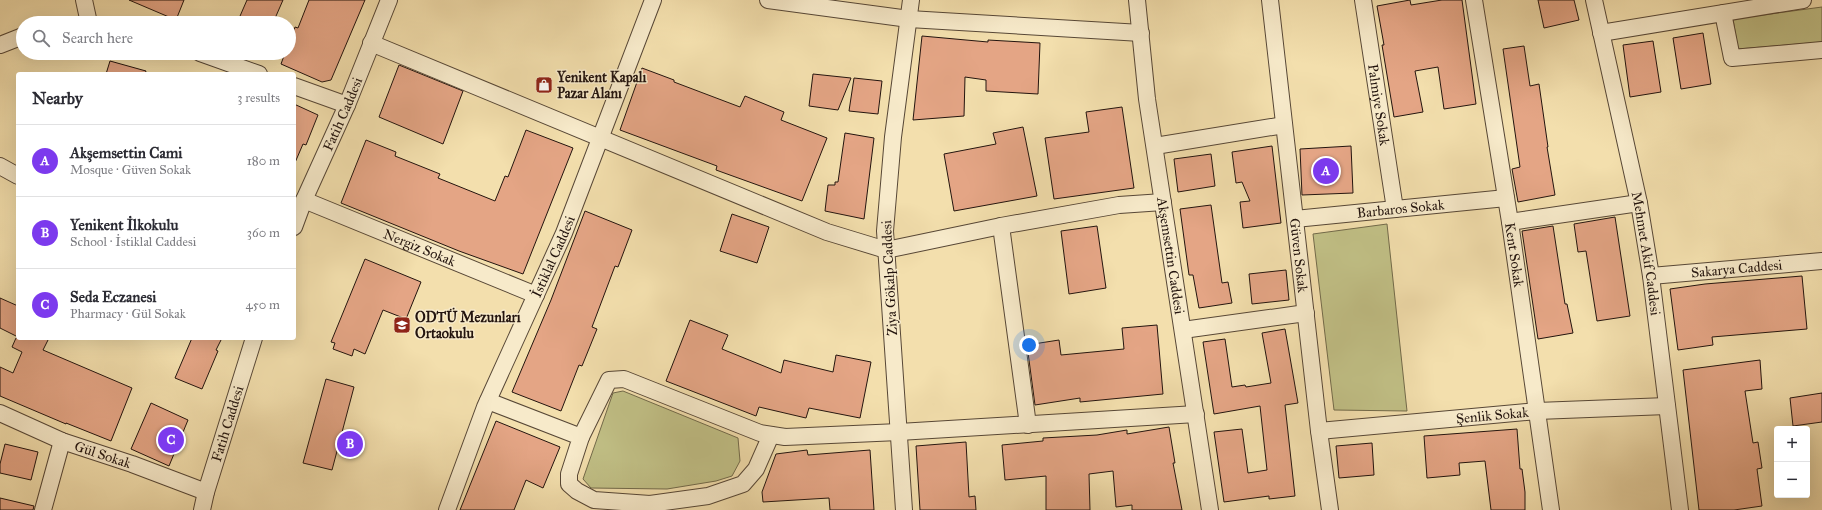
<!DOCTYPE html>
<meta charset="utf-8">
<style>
body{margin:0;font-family:"IM FELL Great Primer",serif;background:#f7f7f7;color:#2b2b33}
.controls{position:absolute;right:12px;bottom:12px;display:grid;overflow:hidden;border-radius:4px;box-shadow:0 4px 16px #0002}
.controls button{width:36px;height:36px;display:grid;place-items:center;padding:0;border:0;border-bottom:1px solid #e1e1e2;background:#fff;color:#2b2b33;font:20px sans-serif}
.you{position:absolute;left:1029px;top:345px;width:14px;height:14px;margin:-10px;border:3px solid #fff;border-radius:50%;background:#1a73e8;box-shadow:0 0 0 6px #1a73e833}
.badge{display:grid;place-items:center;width:26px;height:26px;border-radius:50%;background:#7c3aed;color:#fff;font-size:13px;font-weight:700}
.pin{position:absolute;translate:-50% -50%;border:2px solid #fff;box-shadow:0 1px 4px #0006}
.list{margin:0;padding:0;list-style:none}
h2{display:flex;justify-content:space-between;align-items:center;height:52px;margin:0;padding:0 16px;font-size:17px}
h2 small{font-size:13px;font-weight:400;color:#7c7c81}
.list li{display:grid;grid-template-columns:26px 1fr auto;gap:12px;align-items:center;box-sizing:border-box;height:72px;padding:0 16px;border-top:1px solid #e1e1e2}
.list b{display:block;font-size:15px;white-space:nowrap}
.list p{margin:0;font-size:13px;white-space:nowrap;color:#7c7c81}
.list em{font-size:13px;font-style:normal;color:#7c7c81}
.icon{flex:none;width:22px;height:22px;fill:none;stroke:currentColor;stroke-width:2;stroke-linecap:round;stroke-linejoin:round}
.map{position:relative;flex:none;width:1822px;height:510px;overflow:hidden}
.search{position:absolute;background:#fff;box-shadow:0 4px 16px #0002;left:16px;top:16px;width:280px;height:44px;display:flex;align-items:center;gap:10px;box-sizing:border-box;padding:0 14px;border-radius:22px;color:#7c7c81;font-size:15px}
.panel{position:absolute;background:#fff;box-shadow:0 4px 16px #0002;left:16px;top:72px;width:280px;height:268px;border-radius:4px}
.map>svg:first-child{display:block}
</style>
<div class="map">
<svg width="1822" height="510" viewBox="0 0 1822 510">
<rect width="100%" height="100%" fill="#f3dfad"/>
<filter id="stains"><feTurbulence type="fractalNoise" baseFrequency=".005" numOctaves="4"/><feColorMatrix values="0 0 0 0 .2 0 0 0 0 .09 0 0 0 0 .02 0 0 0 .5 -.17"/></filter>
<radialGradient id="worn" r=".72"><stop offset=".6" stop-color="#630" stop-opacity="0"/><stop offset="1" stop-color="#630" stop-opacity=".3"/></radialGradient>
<g fill="#c1c086" stroke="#726a4a">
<polygon points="1822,7 1822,42 1738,49 1733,19"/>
<polygon points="1387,224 1407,411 1334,410 1313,234"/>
<polygon points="623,391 738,438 740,461 732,476 716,481 667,489 591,488 583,479 613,393"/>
</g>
<g fill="#e4a585" stroke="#23140e">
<polygon points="129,0 184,0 176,20"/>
<polygon points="247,0 283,0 273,23 237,23"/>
<polygon points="309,0 365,0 331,80 322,82 281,64 285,53 289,53 289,43 295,27 298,28"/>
<polygon points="1410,0 1411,5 1442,0 1462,0 1476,104 1444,109 1438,67 1415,71 1423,112 1394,117 1382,45 1384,45 1377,6"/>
<polygon points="1538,0 1574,0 1579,20 1544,28"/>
<polygon points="1703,33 1711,84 1681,89 1673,38"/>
<polygon points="922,36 988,42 988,40 1040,43 1038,94 986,91 986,80 965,77 964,116 913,120"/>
<polygon points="1653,41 1661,92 1630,97 1623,45"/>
<polygon points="1524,46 1530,86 1539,84 1548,147 1547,147 1555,195 1518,202 1512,169 1520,167 1503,49"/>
<polygon points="110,61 146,71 145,74 106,74"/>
<polygon points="399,65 463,91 443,144 379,117"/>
<polygon points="642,68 674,80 674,82 740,107 745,96 784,112 781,120 827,138 802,201 716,170 717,166 620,130"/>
<polygon points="813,74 851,78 838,110 809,106"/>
<polygon points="854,78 882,81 878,114 849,111"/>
<polygon points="294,104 318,115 306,145 303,144 294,165"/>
<polygon points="1122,107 1134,188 1054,199 1045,138 1089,132 1086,112"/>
<polygon points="1023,127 1037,196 954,211 944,154 996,144 993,133"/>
<polygon points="526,130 573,148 523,274 459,251 341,203 366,140 396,152 395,156 440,174 438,178 495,201 505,176 508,177"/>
<polygon points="845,133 874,138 864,219 825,211 828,185 835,185 835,182 838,182"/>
<polygon points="1272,146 1281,223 1243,228 1240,202 1250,201 1242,182 1236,183 1232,152"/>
<polygon points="1351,146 1353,193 1302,195 1300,149"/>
<polygon points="1211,154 1215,186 1178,192 1174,159"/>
<polygon points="1211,205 1222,283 1228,282 1232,303 1199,308 1193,275 1189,275 1180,209"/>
<polygon points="585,211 632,230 618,267 615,266 592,327 597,329 582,366 579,365 561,411 512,392 551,300"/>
<polygon points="732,214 769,227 757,263 720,251"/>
<polygon points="1615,217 1630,316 1597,321 1586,251 1578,252 1574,224"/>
<polygon points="1097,226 1106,288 1069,294 1061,231"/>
<polygon points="1553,226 1565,304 1567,304 1573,333 1538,339 1522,231"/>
<polygon points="365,259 421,282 406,319 383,310 365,354 354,349 352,356 333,349 335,343 331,342"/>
<polygon points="1286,270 1289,300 1252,304 1249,274"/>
<polygon points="1802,276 1807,329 1712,337 1713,345 1678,350 1670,289 1705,284"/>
<polygon points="0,298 18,306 18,337 0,328"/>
<polygon points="690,320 728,335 722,349 781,373 784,360 833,372 836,355 871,362 860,418 809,408 806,418 759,407 756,416 666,381"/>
<polygon points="1157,325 1163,394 1080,402 1080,398 1035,405 1027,345 1059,340 1061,355 1124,349 1122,328"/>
<polygon points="1285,329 1298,403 1285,405 1295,496 1269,499 1269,496 1224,502 1214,432 1242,429 1248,473 1267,470 1260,406 1214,414 1203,342 1225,339 1232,387 1245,385 1246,387 1271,383 1262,333"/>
<polygon points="16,338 49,338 43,350 132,388 111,441 66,423 66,424 0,396 0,367 13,373 22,352 12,347"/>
<polygon points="192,338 222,338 216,350 218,351 202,389 175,378"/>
<polygon points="1760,360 1762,389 1745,391 1753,443 1758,442 1762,468 1757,469 1762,506 1734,510 1699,510 1683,370"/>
<polygon points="326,379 354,387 332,470 303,463"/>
<polygon points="1822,393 1822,422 1793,426 1790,398"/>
<polygon points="151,403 188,420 169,466 131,449"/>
<polygon points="496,421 560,447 543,488 526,480 514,510 460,510"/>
<polygon points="1169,427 1175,463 1173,463 1182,510 1132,510 1132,505 1116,507 1113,471 1089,474 1090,510 1046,510 1046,476 1005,480 1002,445 1043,441 1043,438 1097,435 1127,430 1127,434"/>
<polygon points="1517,429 1520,469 1522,469 1525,492 1525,510 1491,510 1485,461 1459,463 1460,475 1427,478 1424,436"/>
<polygon points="966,442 969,497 975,496 976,510 920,510 916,446"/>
<polygon points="1372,443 1374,475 1339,478 1336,446"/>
<polygon points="5,444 38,452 31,480 0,473 0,464"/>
<polygon points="807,450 808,455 870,450 874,510 830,510 829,498 763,502 762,492 776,454"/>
<polygon points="0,498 34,506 33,510 0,510"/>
</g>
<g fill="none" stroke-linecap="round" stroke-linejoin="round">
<g stroke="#574736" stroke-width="18">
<g id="minor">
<polyline points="84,0 89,23"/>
<polyline points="768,0 909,19 1141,33"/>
<path id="s1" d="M 1137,0 L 1147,99 L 1210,510"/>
<path id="s2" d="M 1270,0 L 1319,431 L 1330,510"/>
<path id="s3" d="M 1363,0 L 1395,209"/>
<path id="s4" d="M 1474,0 L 1510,222 L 1551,510"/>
<path id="s5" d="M 1594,0 L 1639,203 L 1651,276 L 1680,510"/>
<polyline points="1723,13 1732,58 1822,50"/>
<polyline points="1601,33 1803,0"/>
<polyline points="371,43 827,232 886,250 1001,226 1119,205 1163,202"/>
<polyline points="0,45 23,36"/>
<polyline points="200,53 259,74"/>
<polyline points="294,86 347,105"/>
<polyline points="1155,146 1284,125"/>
<polyline points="0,166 18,176"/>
<path id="s6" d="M 304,200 L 536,295"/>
<path id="s7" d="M 1295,219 L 1506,198"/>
<polyline points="1510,222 1639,203"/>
<polyline points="1001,226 1028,425"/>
<path id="s8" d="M 294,227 L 304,200 L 347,105 L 389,0"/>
<path id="s9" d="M 1651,276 L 1822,261"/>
<polyline points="1183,330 1306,313"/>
<polyline points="488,401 581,437 569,474 569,484 577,491 594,500 650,504 708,496 743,484 756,469 771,435"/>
<path id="s10" d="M 0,413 L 62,441 L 132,464 L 206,492"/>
<path id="s11" d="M 1319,431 L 1537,411 L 1667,406"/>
<polyline points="581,437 609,380 624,379 760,433 785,437 899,432 1196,414"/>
<polyline points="43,510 62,441"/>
<path id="s12" d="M 202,510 L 206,492 L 254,338"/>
<path id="s13" d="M 447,510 L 485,407 L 564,233 L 653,0"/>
<polyline points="904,510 885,231 893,137 911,0"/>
</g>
</g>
<use href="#minor" stroke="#f7eaca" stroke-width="16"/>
</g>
<defs>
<g id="shop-square" transform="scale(0.9)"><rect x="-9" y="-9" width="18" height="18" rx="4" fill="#8f2418" stroke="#f7eaca"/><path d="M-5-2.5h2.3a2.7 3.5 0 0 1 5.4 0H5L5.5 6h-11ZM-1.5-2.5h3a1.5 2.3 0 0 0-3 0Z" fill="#fff"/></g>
<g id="school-square" transform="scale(0.9)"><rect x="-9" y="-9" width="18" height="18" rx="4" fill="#8f2418" stroke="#f7eaca"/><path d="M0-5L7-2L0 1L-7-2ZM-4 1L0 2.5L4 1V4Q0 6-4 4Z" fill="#fff"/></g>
</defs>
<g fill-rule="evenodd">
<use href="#shop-square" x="544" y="85"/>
<use href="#school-square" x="402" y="325"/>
</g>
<g text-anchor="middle" stroke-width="3" stroke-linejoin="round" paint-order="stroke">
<g font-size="14" font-weight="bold" fill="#23140e" stroke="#f7eaca" text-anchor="start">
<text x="557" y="82">Yenikent Kapalı<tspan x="557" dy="16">Pazar Alanı</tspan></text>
<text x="415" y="322">ODTÜ Mezunları<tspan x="415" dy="16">Ortaokulu</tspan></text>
</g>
<g font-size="14" fill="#23140e" stroke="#f7eaca">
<text dy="5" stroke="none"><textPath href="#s3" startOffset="106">Palmiye Sokak</textPath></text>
<text dy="5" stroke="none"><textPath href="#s8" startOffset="123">Fatih Caddesi</textPath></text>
<text dy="5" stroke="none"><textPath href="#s7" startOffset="106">Barbaros Sokak</textPath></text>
<text dy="5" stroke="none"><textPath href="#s6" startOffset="125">Nergiz Sokak</textPath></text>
<text dy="5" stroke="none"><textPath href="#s5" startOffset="259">Mehmet Akif Caddesi</textPath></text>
<text dy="5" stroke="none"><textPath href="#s1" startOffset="258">Akşemsettin Caddesi</textPath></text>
<text dy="5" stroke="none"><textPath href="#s2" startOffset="257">Güven Sokak</textPath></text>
<text dy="5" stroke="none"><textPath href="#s4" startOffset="258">Kent Sokak</textPath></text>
<text dy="5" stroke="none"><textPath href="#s13" startOffset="275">İstiklal Caddesi</textPath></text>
<text dy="5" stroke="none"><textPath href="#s9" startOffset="86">Sakarya Caddesi</textPath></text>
<text transform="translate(889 278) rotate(-93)" y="5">Ziya Gökalp Caddesi</text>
<text dy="5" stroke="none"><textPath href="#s11" startOffset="174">Şenlik Sokak</textPath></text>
<text dy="5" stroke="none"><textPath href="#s12" startOffset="90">Fatih Caddesi</textPath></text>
<text dy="5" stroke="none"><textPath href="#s10" startOffset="111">Gül Sokak</textPath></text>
</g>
</g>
<rect width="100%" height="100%" filter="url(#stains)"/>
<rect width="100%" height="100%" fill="url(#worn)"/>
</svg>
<div class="controls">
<button>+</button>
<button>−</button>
</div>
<div class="you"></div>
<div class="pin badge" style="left:1326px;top:171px">A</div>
<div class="pin badge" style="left:350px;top:444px">B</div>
<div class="pin badge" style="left:171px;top:440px">C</div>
<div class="search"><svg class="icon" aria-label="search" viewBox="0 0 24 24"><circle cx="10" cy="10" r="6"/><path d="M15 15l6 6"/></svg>Search here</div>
<section class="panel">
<h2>Nearby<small>3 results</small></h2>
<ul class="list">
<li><span class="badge">A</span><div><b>Akşemsettin Cami</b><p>Mosque · Güven Sokak</p></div><em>180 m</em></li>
<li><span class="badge">B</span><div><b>Yenikent İlkokulu</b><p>School · İstiklal Caddesi</p></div><em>360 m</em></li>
<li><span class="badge">C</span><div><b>Seda Eczanesi</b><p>Pharmacy · Gül Sokak</p></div><em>450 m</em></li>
</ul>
</section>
</div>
